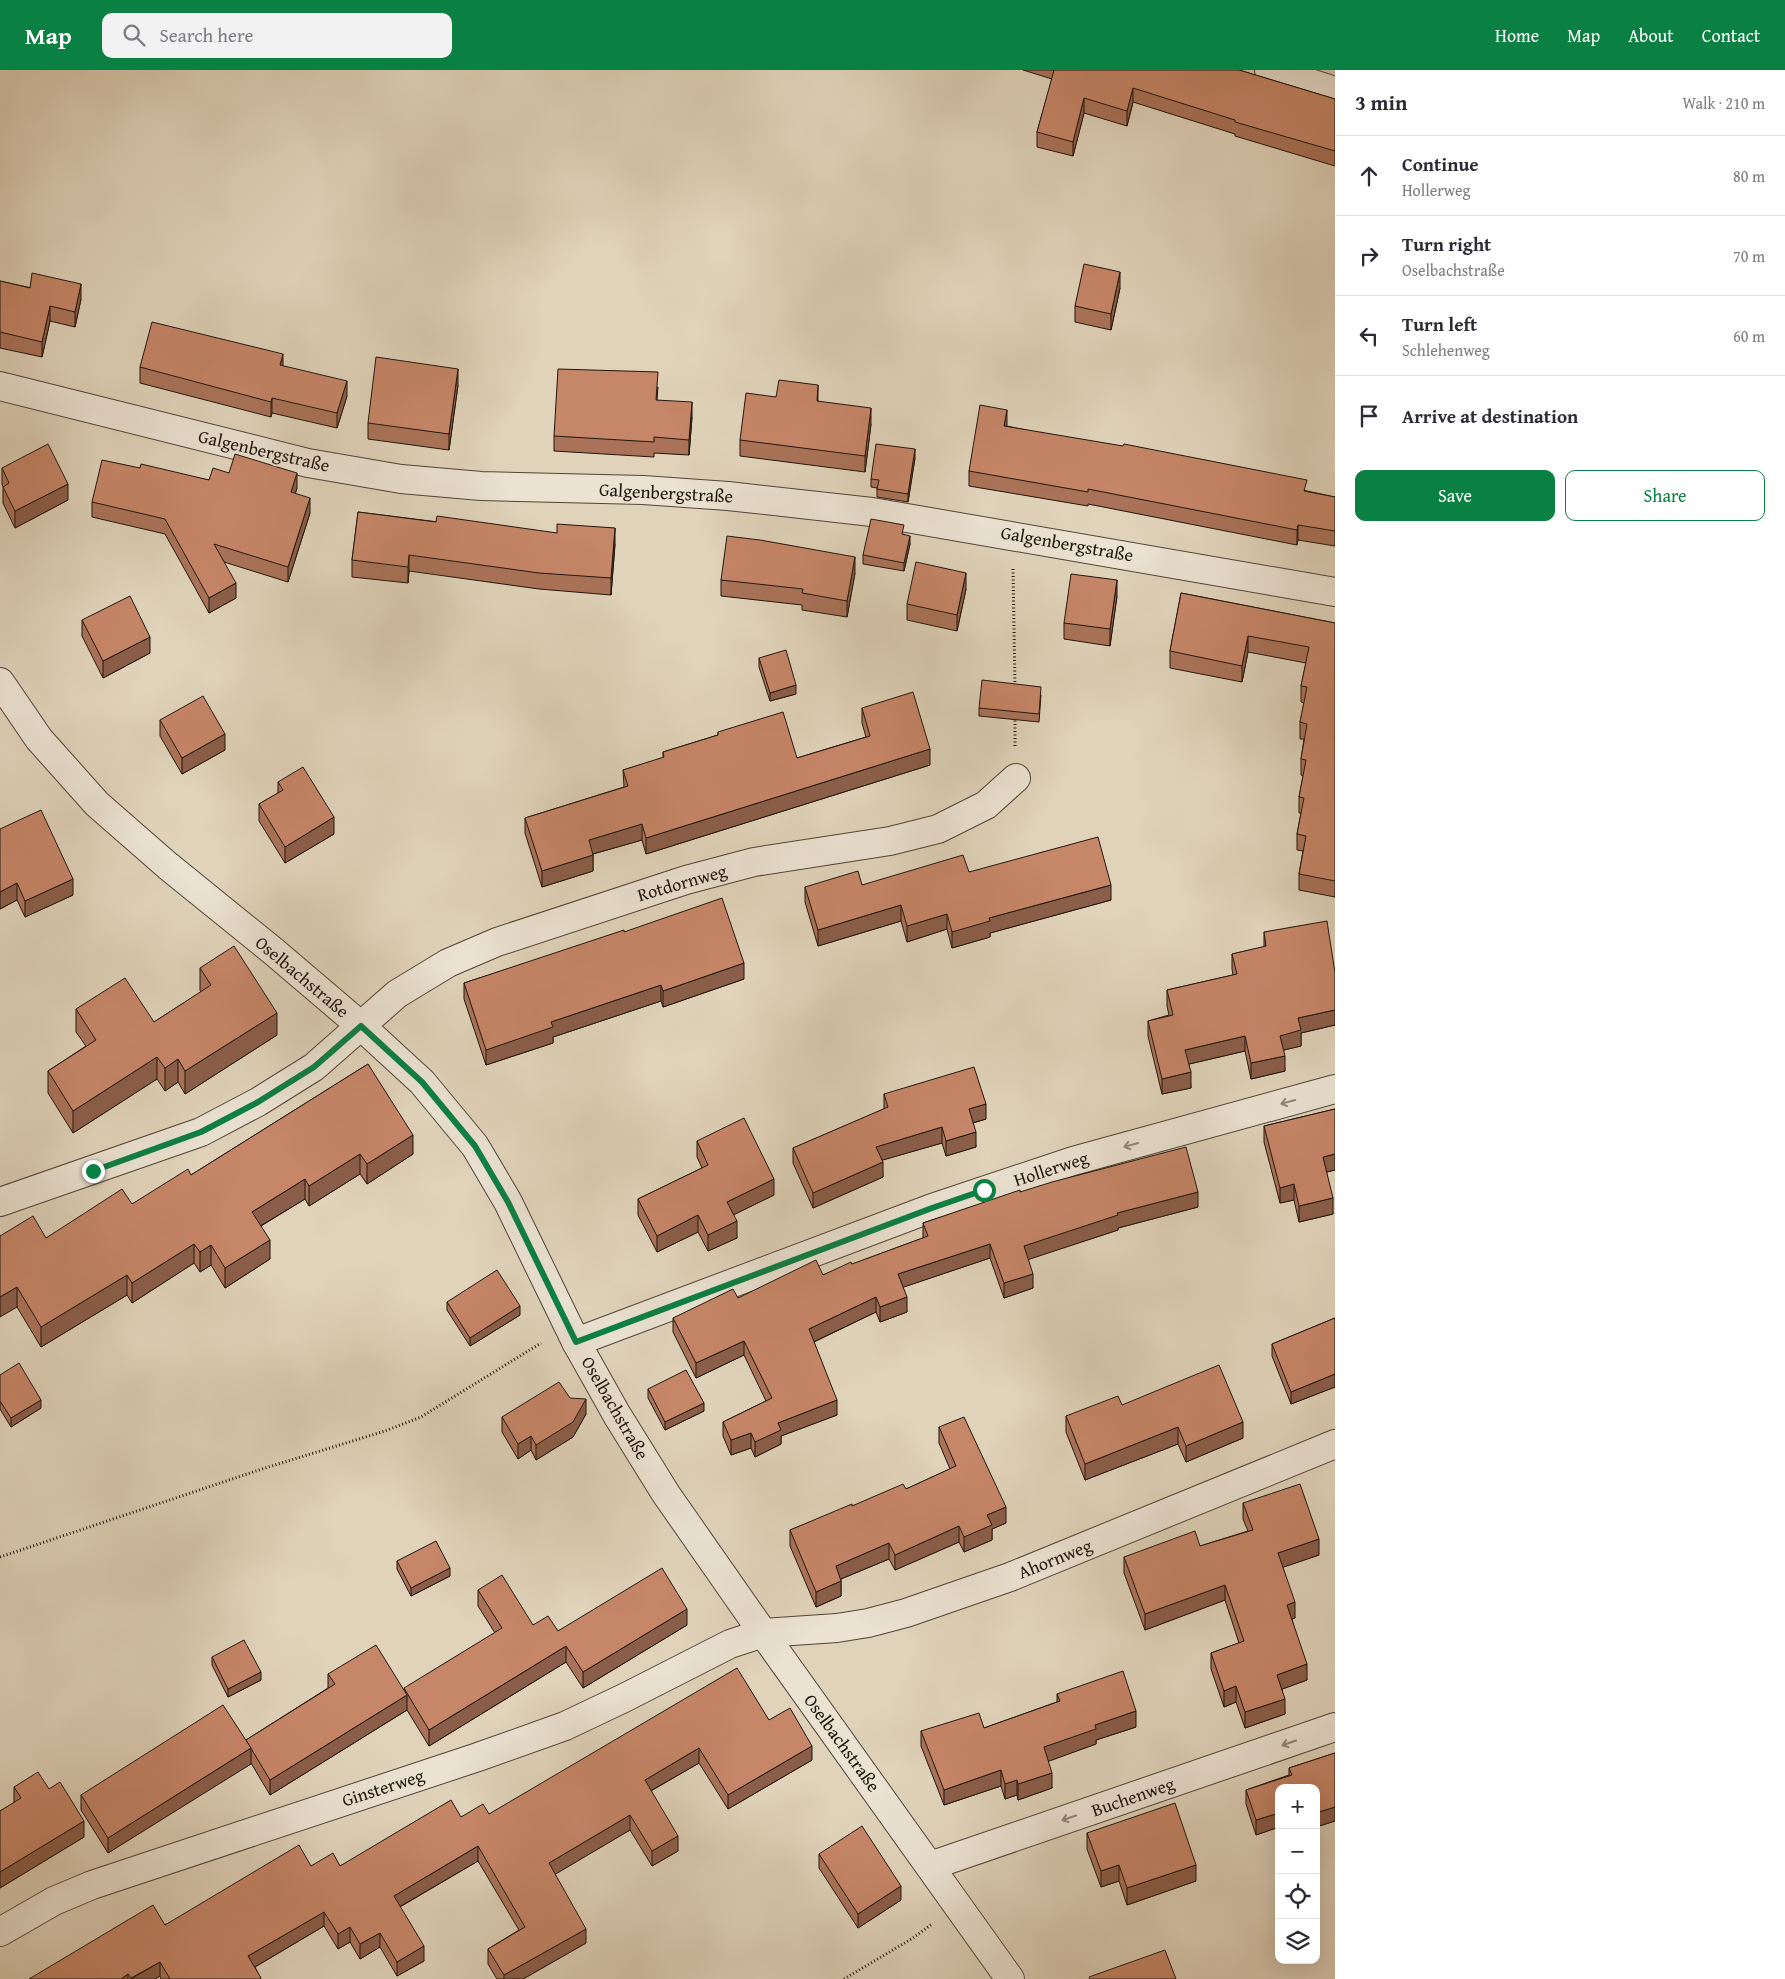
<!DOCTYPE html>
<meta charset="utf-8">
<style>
body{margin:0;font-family:"Gentium Book Plus",serif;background:#f2f2f3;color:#2b2b33}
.controls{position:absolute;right:15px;bottom:15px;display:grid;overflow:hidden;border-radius:10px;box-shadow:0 5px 20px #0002}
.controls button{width:45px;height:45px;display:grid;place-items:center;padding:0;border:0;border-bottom:1px solid #e1e1e2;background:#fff;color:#2b2b33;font:25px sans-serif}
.stop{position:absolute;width:15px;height:15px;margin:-11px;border:4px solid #0b8043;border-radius:50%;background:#fff}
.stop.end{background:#0b8043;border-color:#fff;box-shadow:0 1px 5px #0008}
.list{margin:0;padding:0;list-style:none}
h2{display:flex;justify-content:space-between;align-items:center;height:65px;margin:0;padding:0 20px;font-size:21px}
h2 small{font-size:16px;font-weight:400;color:#7c7c81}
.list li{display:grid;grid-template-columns:32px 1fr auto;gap:15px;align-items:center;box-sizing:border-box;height:80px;padding:0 20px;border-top:1px solid #e1e1e2}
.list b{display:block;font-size:19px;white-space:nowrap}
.list p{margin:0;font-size:16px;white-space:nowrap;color:#7c7c81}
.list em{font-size:16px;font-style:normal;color:#7c7c81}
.actions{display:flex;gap:10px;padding:15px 20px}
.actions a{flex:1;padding:11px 0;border:1px solid #0b8043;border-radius:10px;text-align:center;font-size:18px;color:#0b8043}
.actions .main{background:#0b8043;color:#fff}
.icon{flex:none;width:28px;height:28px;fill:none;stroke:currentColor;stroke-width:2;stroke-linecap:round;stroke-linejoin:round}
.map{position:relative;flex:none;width:1335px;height:1909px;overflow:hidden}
header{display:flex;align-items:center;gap:30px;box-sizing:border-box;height:70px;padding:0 25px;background:#0b8043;color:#fff}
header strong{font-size:24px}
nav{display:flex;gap:28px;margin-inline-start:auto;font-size:18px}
.search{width:350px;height:45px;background:#f2f2f3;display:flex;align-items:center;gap:12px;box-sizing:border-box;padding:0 18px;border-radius:10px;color:#7c7c81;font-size:19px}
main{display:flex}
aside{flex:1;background:#fff}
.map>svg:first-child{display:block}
</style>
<header>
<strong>Map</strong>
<div class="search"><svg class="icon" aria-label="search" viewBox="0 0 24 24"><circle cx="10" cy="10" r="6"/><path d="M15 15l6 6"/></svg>Search here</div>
<nav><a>Home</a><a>Map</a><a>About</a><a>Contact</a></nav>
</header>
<main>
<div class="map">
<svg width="1335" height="1909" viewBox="0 0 1335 1909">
<rect width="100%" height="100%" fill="#e0d3ba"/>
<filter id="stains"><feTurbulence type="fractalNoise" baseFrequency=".004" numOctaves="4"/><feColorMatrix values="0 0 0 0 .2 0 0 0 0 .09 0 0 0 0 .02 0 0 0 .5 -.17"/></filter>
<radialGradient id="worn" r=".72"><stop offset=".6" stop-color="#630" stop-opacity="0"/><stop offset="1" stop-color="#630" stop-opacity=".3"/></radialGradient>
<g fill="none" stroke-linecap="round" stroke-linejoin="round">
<g stroke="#504438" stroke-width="30">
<g id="minor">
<polyline points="1269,0 1335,21"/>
<polyline points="0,316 308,393 401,409 481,416 643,420 728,426 872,442 1335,522"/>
<polyline points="0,612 39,669 97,734 168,796 273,881 361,956 422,1012 475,1076 508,1132 576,1272 617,1345 666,1424 763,1563 1010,1909"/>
<polyline points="0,1132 201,1062 258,1032 314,997 397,924 448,893 497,872 686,810 754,792 890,771 938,759 986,735 1016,708"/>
<polyline points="576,1272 932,1138 1073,1091 1335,1019"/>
<polyline points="930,1796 1335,1657"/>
<polyline points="0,1862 54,1831 92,1815 478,1687 565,1656 624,1628 730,1574 763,1563 837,1558 868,1553 906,1543 1010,1507 1335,1374"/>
</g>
</g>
<g stroke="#20150d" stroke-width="3" stroke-dasharray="1 2.5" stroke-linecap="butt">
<polyline points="1013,499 1015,618"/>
<polyline points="1015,647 1015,678"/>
<polyline points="0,1487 262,1399 385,1361 421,1347 541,1273"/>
<polyline points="844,1909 913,1868 932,1854"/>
</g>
<use href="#minor" stroke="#ebe2d2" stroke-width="28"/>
</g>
<g fill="#aa7359" stroke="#20150d">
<polygon points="1023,0 1239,0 1335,29 1335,96 1235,66 1235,64 1133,32 1127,56 1084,43 1073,86 1037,77 1037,62 1052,9"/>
<polygon points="0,211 81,229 75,257 50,251 42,287 0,278"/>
<polygon points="1120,218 1111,260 1075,252 1075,236"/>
<polygon points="283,296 347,326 337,358 272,343 271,347 140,313 140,297"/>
<polygon points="458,315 449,380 368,369 368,353"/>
<polygon points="658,317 657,330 692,347 689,385 654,383 654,387 554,381 554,366"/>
<polygon points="818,331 871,354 865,402 740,386 740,370"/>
<polygon points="1007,356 1335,427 1335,476 1298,470 1297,475 1088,434 1088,436 969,416 969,401"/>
<polygon points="915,388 908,432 877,427 877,418 871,417 871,409"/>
<polygon points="2,398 68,430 15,458 3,433 3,417 2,414"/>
<polygon points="140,398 209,410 229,403 297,418 295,424 310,443 288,512 224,492 236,528 209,543 165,464 92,447 92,432"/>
<polygon points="358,442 615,474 611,525 539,519 409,501 408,513 352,507 352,490"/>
<polygon points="904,464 910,474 904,501 863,494 863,485"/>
<polygon points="855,503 847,547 802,540 802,535 721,526 721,510"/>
<polygon points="966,519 957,561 907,550 907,534"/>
<polygon points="1181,523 1335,553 1335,827 1299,820 1299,804 1303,781 1297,780 1297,764 1301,743 1299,743 1299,727 1303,706 1301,705 1301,689 1304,669 1300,669 1300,652 1304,633 1301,632 1301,616 1306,593 1248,582 1242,612 1170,598 1170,581"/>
<polygon points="1117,526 1110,576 1064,569 1064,553"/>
<polygon points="82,550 150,583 103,608 82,566"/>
<polygon points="759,588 796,624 770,631 759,597"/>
<polygon points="1041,625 1039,652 979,646 979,638"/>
<polygon points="862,638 930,695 646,784 642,770 593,784 593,801 542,817 525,763 525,748 624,717 623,700 663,688 663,682 718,665 718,662 797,688 866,667 862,653"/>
<polygon points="160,650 225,680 182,704 160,666"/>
<polygon points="278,712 334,764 285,793 259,751 259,734 278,723"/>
<polygon points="0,759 73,825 25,847 17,830 0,839"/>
<polygon points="969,802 1111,830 990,863 990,867 952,878 947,859 907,872 901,851 818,876 805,832 805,817 862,815"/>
<polygon points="624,862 744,909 663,937 661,931 553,967 553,973 486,995 464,929 464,913"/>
<polygon points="1264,862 1335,903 1335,955 1301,963 1301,976 1283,980 1285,1001 1251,1009 1245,981 1189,994 1191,1018 1162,1024 1148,966 1148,951 1169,945 1167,936 1167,920 1233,905 1232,899 1232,884 1264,877"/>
<polygon points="200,898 277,965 185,1024 178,1012 165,1021 157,1009 73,1063 48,1023 48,1001 86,976 76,962 76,939 154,952 201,922 200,920"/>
<polygon points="368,994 413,1084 367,1114 360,1104 309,1136 305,1129 261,1156 270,1189 225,1218 211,1195 200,1202 194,1193 132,1233 127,1225 41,1277 17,1237 0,1166 46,1168 132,1134 191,1105"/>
<polygon points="884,1024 986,1049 973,1053 976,1077 946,1086 942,1073 882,1090 883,1107 813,1138 793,1093 793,1078 884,1039"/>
<polygon points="1335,1039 1335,1100 1326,1102 1333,1144 1299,1152 1294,1130 1280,1133 1264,1072 1264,1056"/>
<polygon points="697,1071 774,1125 733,1145 737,1168 708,1181 698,1162 657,1182 638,1145 638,1129 702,1098 697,1087"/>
<polygon points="1020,1122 1198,1137 1118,1158 1118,1160 1028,1189 1033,1218 1004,1228 990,1188 903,1217 907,1242 880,1252 876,1242 814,1272 837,1345 781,1366 781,1374 755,1387 751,1378 731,1385 723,1366 723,1352 766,1331 744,1285 696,1308 673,1262 673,1248 738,1228 823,1205 923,1168 923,1153"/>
<polygon points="447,1232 520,1245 470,1276 447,1240"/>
<polygon points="1335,1248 1335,1317 1291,1334 1272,1286 1272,1274"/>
<polygon points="0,1305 41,1338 11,1357 0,1339"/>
<polygon points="648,1319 704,1341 665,1360 648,1328"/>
<polygon points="1122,1335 1243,1368 1186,1392 1178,1374 1085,1410 1066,1362 1066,1346"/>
<polygon points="586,1344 573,1367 536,1390 531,1380 518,1389 502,1362 502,1347"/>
<polygon points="939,1357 1006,1453 992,1459 992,1470 964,1482 959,1472 895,1500 889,1489 841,1509 841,1526 816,1537 790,1476 790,1460 852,1436 906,1419 950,1399 939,1373"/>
<polygon points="1243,1433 1319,1485 1283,1497 1295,1548 1292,1549 1307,1610 1282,1619 1285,1644 1245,1658 1236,1632 1224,1637 1211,1599 1211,1583 1239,1573 1225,1530 1145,1560 1124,1503 1124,1487 1200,1476 1248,1461 1243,1449"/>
<polygon points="397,1491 450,1506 411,1526 397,1499"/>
<polygon points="478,1520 533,1555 558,1561 687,1555 583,1618 566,1592 429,1676 407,1640 270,1725 251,1693 108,1783 81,1740 81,1725 246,1670 328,1618 328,1604 404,1620 495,1563 478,1536"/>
<polygon points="212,1587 261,1610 228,1627 212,1595"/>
<polygon points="1057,1624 1136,1657 1096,1670 1096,1674 1048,1691 1052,1718 1018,1730 1017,1725 1005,1729 1001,1716 944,1735 921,1676 921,1661 984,1658 1057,1632"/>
<polygon points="769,1650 812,1690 728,1739 699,1693 651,1721 678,1781 652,1796 630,1760 555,1804 586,1873 523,1909 497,1909 488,1894 488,1879 519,1860 478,1791 400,1837 424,1891 397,1906 380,1877 360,1889 350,1872 338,1879 324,1856 255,1897 261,1909 161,1909 160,1906 155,1909 29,1909 311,1796 340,1796 461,1747 489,1744"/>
<polygon points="1335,1683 1335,1751 1316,1757 1316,1718 1279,1718 1279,1757 1256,1765 1246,1734 1246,1720 1289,1705 1289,1698"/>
<polygon points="14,1717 49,1719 84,1767 0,1818 0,1741 14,1733"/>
<polygon points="1087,1763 1196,1811 1127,1835 1119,1811 1101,1817 1087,1779"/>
<polygon points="819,1784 901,1830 858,1858 819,1798"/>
</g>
<g fill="#8b5e49" stroke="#20150d">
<polygon points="1133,18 1133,32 1127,56 1127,41"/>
<polygon points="1084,28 1084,43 1073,86 1073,72"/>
<polygon points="1120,202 1120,218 1111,260 1111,244"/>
<polygon points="81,214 81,229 75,257 75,242"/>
<polygon points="50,236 50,251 42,287 42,272"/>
<polygon points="283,284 283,299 280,295"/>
<polygon points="458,299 458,315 449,380 449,364"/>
<polygon points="347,311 347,326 337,358 337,343"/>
<polygon points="818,315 818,332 817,331"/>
<polygon points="272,328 272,343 271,347 271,332"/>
<polygon points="692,332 692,347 689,385 689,370"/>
<polygon points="871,338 871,354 865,402 865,386"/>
<polygon points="1007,340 1007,355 1004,371 1004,356"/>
<polygon points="915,379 915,388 908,432 908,424"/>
<polygon points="297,403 297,418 291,437 291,422"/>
<polygon points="68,414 68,430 15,458 15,441"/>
<polygon points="310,428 310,443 288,512 288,497"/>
<polygon points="1298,455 1298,470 1297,475 1297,460"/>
<polygon points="615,458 615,474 611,525 611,508"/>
<polygon points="910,466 910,474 904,501 904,493"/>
<polygon points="409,485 409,501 408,513 408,497"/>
<polygon points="855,487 855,503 847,547 847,531"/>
<polygon points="966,503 966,519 957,561 957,545"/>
<polygon points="1117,510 1117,526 1110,576 1110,559"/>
<polygon points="236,513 236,528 209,543 209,528"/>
<polygon points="1248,566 1248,582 1242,612 1242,596"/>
<polygon points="150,567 150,583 103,608 103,591"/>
<polygon points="796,615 796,624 770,631 770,623"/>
<polygon points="225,664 225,680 182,704 182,688"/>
<polygon points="930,679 930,695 646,784 646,768"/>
<polygon points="334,747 334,764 285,793 285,777"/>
<polygon points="642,754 642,770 589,785 589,770"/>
<polygon points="593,785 593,801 542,817 542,801"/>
<polygon points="73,809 73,825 25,847 25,831"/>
<polygon points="17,813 17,830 0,839 0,822"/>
<polygon points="1111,815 1111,830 990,863 990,867 952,878 952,862 989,848"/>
<polygon points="901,835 901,851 818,876 818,860"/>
<polygon points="947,844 947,859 907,872 907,856"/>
<polygon points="744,893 744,909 663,937 663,921"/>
<polygon points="661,915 661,931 553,967 553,973 486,995 486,980 551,952"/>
<polygon points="1335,940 1335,955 1301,963 1301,976 1280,981 1280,966 1298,948"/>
<polygon points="277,943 277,965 185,1024 185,1001"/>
<polygon points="1245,966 1245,981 1185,995 1185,980"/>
<polygon points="1285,986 1285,1001 1251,1009 1251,993"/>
<polygon points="157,987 157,1009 73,1063 73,1041"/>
<polygon points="178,989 178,1012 165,1021 165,998"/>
<polygon points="1191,1002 1191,1018 1162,1024 1162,1009"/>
<polygon points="986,1034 986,1049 969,1054 969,1039"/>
<polygon points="942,1057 942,1073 876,1092 876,1077"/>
<polygon points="976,1062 976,1077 946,1086 946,1071"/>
<polygon points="413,1065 413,1084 367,1114 367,1094"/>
<polygon points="360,1084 360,1104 309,1136 309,1116"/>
<polygon points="1335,1084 1335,1100 1323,1103 1323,1087"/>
<polygon points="883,1092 883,1107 813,1138 813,1123"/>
<polygon points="305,1109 305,1129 252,1161 252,1142"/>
<polygon points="774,1109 774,1125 727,1148 727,1132"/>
<polygon points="1294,1114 1294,1130 1280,1133 1280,1118"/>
<polygon points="1198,1122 1198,1137 1118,1158 1118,1160 1024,1191 1024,1176 1117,1143"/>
<polygon points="1333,1128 1333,1144 1299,1152 1299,1136"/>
<polygon points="698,1145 698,1162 657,1182 657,1166"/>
<polygon points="737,1151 737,1168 708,1181 708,1165"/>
<polygon points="270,1170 270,1189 225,1218 225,1198"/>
<polygon points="194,1174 194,1193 132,1233 132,1213"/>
<polygon points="990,1174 990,1188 898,1219 898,1204"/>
<polygon points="211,1175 211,1195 200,1202 200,1182"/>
<polygon points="1033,1204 1033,1218 1004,1228 1004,1213"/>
<polygon points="127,1205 127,1225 41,1277 41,1257"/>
<polygon points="17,1217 17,1237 0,1247 0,1227"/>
<polygon points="876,1227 876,1242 809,1274 809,1259"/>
<polygon points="907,1227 907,1242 880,1252 880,1237"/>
<polygon points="520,1236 520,1245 470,1276 470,1268"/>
<polygon points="744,1271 744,1285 696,1308 696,1293"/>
<polygon points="1335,1304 1335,1317 1291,1334 1291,1322"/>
<polygon points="586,1329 586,1344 573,1367 536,1390 536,1375"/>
<polygon points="41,1330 41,1338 11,1357 11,1348"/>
<polygon points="837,1330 837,1345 781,1366 781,1374 755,1387 755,1372 778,1353"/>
<polygon points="704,1333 704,1341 665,1360 665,1352"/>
<polygon points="1243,1352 1243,1368 1186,1392 1186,1376"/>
<polygon points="1178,1357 1178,1374 1085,1410 1085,1394"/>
<polygon points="751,1363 751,1378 731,1385 731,1370"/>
<polygon points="531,1366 531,1380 518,1389 518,1374"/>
<polygon points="1006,1437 1006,1453 992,1459 992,1470 964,1482 964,1467 987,1445"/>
<polygon points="959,1456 959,1472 895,1500 895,1485"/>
<polygon points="1319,1469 1319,1485 1278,1499 1278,1483"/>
<polygon points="889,1473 889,1489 836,1511 836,1496"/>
<polygon points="450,1498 450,1506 411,1526 411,1518"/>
<polygon points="841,1511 841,1526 816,1537 816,1522"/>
<polygon points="1225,1515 1225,1530 1145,1560 1145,1544"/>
<polygon points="1295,1532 1295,1548 1287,1551 1287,1535"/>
<polygon points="687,1539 687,1555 583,1618 583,1602"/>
<polygon points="566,1576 566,1592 429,1676 429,1660"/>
<polygon points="1307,1594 1307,1610 1277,1621 1277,1605"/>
<polygon points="261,1602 261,1610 228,1627 228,1619"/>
<polygon points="1236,1616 1236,1632 1224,1637 1224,1621"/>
<polygon points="407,1625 407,1640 270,1725 270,1710"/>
<polygon points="1285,1629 1285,1644 1245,1658 1245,1642"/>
<polygon points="1136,1641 1136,1657 1096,1670 1096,1674 1044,1693 1044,1677 1095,1655"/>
<polygon points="812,1676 812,1690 728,1739 728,1725"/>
<polygon points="251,1678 251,1694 108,1783 108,1768"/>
<polygon points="699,1678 699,1693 645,1724 645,1710"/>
<polygon points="1001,1700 1001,1716 944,1735 944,1720"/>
<polygon points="1052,1703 1052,1718 1018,1730 1018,1714"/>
<polygon points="1017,1710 1017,1725 1005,1729 1005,1714"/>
<polygon points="1335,1737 1335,1751 1316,1757 1316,1743"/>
<polygon points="1279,1743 1279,1757 1256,1765 1256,1750"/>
<polygon points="630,1745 630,1760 549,1808 549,1793"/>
<polygon points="84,1751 84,1767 0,1818 0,1802"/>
<polygon points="678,1766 678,1781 652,1796 652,1781"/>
<polygon points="478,1776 478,1791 394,1840 394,1826"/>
<polygon points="1119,1795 1119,1811 1101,1817 1101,1801"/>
<polygon points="1196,1795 1196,1811 1127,1835 1127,1818"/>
<polygon points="901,1816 901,1830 858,1858 858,1844"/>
<polygon points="324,1842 324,1856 248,1901 248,1886"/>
<polygon points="350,1857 350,1872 338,1879 338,1864"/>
<polygon points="586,1859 586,1873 523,1909 504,1909 504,1905"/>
<polygon points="380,1863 380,1877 360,1889 360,1874"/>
<polygon points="424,1876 424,1891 397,1906 397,1892"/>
<polygon points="160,1892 160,1906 155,1909 131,1909"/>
<polygon points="128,1904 128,1909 121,1909"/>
</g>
<g fill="#c68668" stroke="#20150d">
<polygon points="1054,0 1239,0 1335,29 1335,81 1235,52 1235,50 1133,18 1127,41 1084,28 1073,72 1037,62"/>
<polygon points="1084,194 1120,202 1111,244 1075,236"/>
<polygon points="32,203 81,214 75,242 50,236 42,272 0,262 0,211 30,218"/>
<polygon points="152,252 283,284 280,295 347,311 337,343 272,328 271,332 140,297"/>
<polygon points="376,287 458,299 449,364 368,353"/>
<polygon points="558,299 658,302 656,330 692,332 689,370 654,367 654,372 554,366"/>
<polygon points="779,310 818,315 817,331 871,338 865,386 740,370 746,323 776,327"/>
<polygon points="980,335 1007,340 1004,356 1123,376 1124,374 1307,410 1304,421 1335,427 1335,461 1298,455 1297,460 1088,419 1088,422 969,401"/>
<polygon points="48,374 68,414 15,441 3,417 9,413 2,398"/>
<polygon points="876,374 915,379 908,424 877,419 879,410 871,409"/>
<polygon points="235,384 297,403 291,422 310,428 288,497 214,474 236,513 209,528 165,449 92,432 102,390 140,398 141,394 209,410 213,398 229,403"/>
<polygon points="358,442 436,452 437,446 557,463 557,454 615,458 611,508 539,503 409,485 408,497 352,490"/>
<polygon points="871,449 904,455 902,464 910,466 904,493 863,485"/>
<polygon points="727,466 760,470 855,487 847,531 802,523 803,519 721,510"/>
<polygon points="916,492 966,503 957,545 907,534"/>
<polygon points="1071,504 1117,510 1110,559 1064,553"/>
<polygon points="1181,523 1335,553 1335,811 1299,804 1306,766 1297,764 1304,728 1299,727 1306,690 1301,689 1307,654 1300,652 1307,617 1301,616 1309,577 1248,566 1242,596 1170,581"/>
<polygon points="130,526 150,567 103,591 82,550"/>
<polygon points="786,580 796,615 770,623 759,588"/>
<polygon points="982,610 1041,617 1039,644 979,638"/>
<polygon points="913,622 930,679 646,768 642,754 589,770 593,785 542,801 525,748 628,716 623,700 664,687 663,682 718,665 718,662 783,642 797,688 870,666 862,638"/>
<polygon points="203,626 225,664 182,688 160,650"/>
<polygon points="303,697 334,747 285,777 259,734 283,720 278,712"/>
<polygon points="41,740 73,809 25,831 17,813 0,822 0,759"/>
<polygon points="1098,767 1111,815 989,848 990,851 952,862 947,844 907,856 901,835 818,860 805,817 858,801 862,815 963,785 969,802"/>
<polygon points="722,828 744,893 663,921 661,915 551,952 553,957 486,980 464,913 624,860 624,862"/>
<polygon points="1327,851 1335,903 1335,940 1298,948 1301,960 1280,966 1285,986 1251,993 1245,966 1185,980 1191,1002 1162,1009 1148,951 1173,945 1167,920 1237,904 1232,884 1266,876 1264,862"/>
<polygon points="234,876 277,943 185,1001 178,989 165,998 157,987 73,1041 48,1001 96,970 76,939 125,908 154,952 211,915 200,898"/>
<polygon points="368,994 413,1065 367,1094 360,1084 309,1116 305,1109 252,1142 270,1170 225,1198 211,1175 200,1182 194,1174 132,1213 127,1205 41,1257 17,1217 0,1227 0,1166 33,1146 46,1168 122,1119 132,1134 188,1099 191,1105"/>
<polygon points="974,997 986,1034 969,1039 976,1062 946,1071 942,1057 876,1077 883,1092 813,1123 793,1078 888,1037 884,1024"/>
<polygon points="1335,1039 1335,1084 1323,1087 1333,1128 1299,1136 1294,1114 1280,1118 1264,1056"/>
<polygon points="744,1048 774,1109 727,1132 737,1151 708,1165 698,1145 657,1166 638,1129 708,1095 697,1071"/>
<polygon points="1186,1077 1198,1122 1117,1143 1118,1145 1024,1176 1033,1204 1004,1213 990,1174 898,1204 907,1227 880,1237 876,1227 809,1259 837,1330 778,1353 781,1360 755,1372 751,1363 731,1370 723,1352 772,1328 744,1271 696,1293 673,1248 733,1219 738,1228 816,1190 823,1205 851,1192 852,1194 928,1166 923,1153 1020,1120 1020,1122 1052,1112"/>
<polygon points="497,1200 520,1236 470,1268 447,1232"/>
<polygon points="1335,1248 1335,1304 1291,1322 1272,1274"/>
<polygon points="19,1293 41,1330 11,1348 0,1331 0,1305"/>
<polygon points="1219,1295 1243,1352 1186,1376 1178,1357 1085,1394 1066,1346 1118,1326 1122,1335"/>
<polygon points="686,1300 704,1333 665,1352 648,1319"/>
<polygon points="559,1312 570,1328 586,1329 573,1352 536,1375 531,1366 518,1374 502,1347"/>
<polygon points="964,1347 1006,1437 987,1445 992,1455 964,1467 959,1456 895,1485 889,1473 836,1496 841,1511 816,1522 790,1460 852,1434 852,1436 903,1414 906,1419 956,1396 939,1357"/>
<polygon points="1300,1414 1319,1469 1278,1483 1295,1532 1287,1535 1307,1594 1277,1605 1285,1629 1245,1642 1236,1616 1224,1621 1211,1583 1244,1571 1225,1515 1145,1544 1124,1487 1195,1461 1200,1476 1253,1460 1243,1433"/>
<polygon points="436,1471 450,1498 411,1518 397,1491"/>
<polygon points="662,1498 687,1539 583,1602 566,1576 429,1660 404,1618 502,1558 478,1520 502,1505 533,1555 548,1546 558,1561"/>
<polygon points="244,1570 261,1602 228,1619 212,1587"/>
<polygon points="376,1575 407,1625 270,1710 246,1670 335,1614 328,1604"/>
<polygon points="737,1598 769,1650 790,1638 812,1676 728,1725 699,1678 645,1710 678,1766 652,1781 630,1745 549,1793 586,1859 504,1905 488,1879 525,1857 478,1776 394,1826 424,1876 397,1892 380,1863 360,1874 350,1857 338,1864 324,1842 248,1886 261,1908 260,1909 170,1909 160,1892 131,1908 128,1904 121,1909 29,1909 153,1835 165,1855 299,1775 311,1796 333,1783 340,1796 451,1730 461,1747 483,1734 489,1744"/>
<polygon points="1123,1601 1136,1641 1095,1655 1096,1659 1044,1677 1052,1703 1018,1714 1017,1710 1005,1714 1001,1700 944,1720 921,1661 979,1643 984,1658 1060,1631 1057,1624"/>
<polygon points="223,1635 251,1678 108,1768 81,1725"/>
<polygon points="1335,1683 1335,1737 1316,1743 1316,1718 1279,1718 1279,1743 1256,1750 1246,1720 1292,1705 1289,1698"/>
<polygon points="38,1702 49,1719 60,1712 84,1751 0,1802 0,1741 21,1728 14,1717"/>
<polygon points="1175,1733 1196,1795 1127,1818 1119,1795 1101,1801 1087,1763"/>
<polygon points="862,1756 901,1816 858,1844 819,1784"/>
<polygon points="1165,1880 1176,1909 1090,1909 1089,1907"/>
</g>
<defs><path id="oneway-shaft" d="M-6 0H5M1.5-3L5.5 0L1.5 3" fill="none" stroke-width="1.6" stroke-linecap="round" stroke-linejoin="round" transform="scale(1.25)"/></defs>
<g stroke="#908679">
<use href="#oneway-shaft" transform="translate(1288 1032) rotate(165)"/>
<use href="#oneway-shaft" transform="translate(1131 1075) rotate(165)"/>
<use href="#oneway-shaft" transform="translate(1289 1673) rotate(161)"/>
<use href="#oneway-shaft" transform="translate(1069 1748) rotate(161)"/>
</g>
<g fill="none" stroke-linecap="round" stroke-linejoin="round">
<polyline stroke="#0b8043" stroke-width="6" points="93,1101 201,1062 258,1032 314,997 361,956 422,1012 475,1076 508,1132 576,1272 932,1138 984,1120"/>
</g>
<g text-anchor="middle" stroke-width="4" stroke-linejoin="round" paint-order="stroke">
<g font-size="18" fill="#20150d" stroke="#ebe2d2">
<text transform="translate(264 381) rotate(13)" y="6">Galgenbergstraße</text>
<text transform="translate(666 423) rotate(3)" y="6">Galgenbergstraße</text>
<text transform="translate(1067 474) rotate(10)" y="6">Galgenbergstraße</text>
<text transform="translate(682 813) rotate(-16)" y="6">Rotdornweg</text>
<text transform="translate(302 907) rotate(40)" y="6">Oselbachstraße</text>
<text transform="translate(1051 1099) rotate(-18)" y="6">Hollerweg</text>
<text transform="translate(615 1338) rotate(60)" y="6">Oselbachstraße</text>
<text transform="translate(1055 1489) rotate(-22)" y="6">Ahornweg</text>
<text transform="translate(842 1673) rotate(54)" y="6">Oselbachstraße</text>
<text transform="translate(383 1718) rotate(-18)" y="6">Ginsterweg</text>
<text transform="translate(1133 1727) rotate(-19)" y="6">Buchenweg</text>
</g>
</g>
<rect width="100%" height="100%" filter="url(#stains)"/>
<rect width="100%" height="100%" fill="url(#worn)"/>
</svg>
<div class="controls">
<button>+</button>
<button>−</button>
<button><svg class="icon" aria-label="locate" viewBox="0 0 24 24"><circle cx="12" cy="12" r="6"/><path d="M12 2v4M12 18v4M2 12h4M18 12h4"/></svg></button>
<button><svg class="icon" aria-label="layers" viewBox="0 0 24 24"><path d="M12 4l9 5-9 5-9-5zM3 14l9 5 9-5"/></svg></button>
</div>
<div class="stop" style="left:984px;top:1120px"></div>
<div class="stop end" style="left:93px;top:1101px"></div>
</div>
<aside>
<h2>3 min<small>Walk · 210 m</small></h2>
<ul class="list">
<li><svg class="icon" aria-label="ahead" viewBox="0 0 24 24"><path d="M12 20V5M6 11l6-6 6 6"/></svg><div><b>Continue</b><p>Hollerweg</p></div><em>80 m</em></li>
<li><svg class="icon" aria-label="right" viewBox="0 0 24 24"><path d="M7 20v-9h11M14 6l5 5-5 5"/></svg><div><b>Turn right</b><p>Oselbachstraße</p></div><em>70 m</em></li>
<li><svg class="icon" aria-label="left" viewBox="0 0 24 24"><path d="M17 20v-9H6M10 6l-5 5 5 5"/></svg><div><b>Turn left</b><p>Schlehenweg</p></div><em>60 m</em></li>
<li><svg class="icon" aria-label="arrive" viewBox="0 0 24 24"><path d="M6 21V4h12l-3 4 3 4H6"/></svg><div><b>Arrive at destination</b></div></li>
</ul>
<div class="actions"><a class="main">Save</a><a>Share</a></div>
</aside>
</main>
